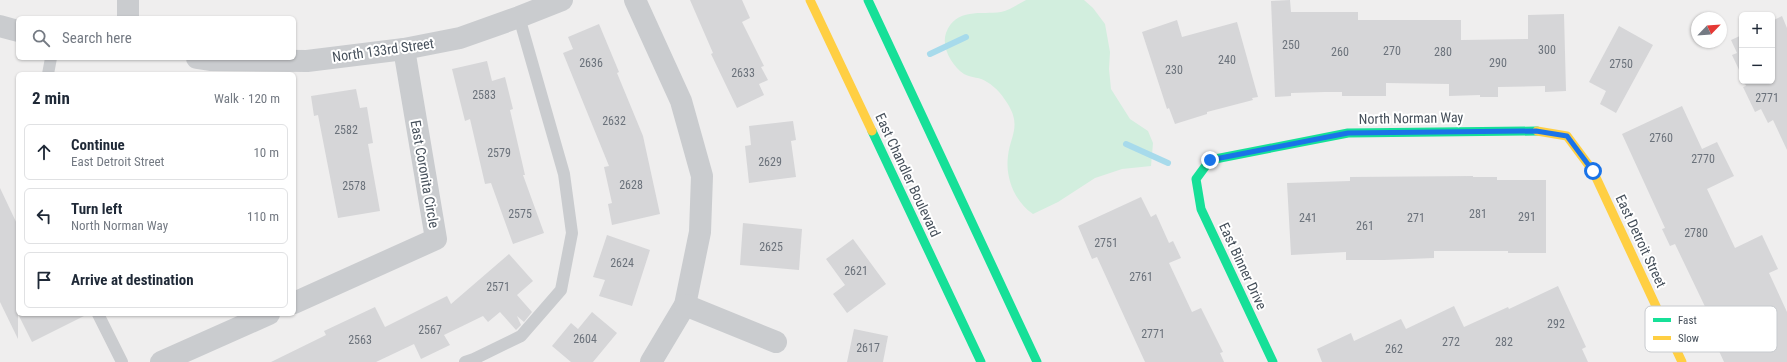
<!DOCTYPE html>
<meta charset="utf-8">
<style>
body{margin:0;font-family:"Roboto Condensed",sans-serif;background:#f6f6f7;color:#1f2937}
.controls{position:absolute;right:12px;top:12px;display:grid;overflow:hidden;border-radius:6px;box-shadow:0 1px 3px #0004}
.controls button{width:36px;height:36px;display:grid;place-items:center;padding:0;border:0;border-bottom:1px solid #e0e1e3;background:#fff;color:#1f2937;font:20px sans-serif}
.compass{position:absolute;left:1691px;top:12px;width:36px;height:36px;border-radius:50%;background:#fff;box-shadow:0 1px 3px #0004;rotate:65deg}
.stop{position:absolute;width:12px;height:12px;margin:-9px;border:3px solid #1a73e8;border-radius:50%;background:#fff}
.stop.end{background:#1a73e8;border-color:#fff;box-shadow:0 1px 4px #0008}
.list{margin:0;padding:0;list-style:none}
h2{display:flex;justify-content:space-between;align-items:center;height:52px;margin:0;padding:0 16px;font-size:17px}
h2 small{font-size:13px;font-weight:400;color:#747a83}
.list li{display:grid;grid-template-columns:26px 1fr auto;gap:12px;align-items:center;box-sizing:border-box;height:56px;margin:0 8px 8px;padding:0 8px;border:1px solid #e0e1e3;border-radius:6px}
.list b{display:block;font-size:15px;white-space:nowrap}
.list p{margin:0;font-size:13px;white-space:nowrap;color:#747a83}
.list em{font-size:13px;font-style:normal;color:#747a83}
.icon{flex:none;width:22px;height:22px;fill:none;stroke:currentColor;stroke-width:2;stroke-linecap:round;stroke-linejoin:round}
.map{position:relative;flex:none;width:1787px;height:362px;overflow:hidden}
.search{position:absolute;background:#fff;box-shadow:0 1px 3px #0004;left:16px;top:16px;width:280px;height:44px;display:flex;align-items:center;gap:10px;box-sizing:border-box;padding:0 14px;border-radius:6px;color:#747a83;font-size:15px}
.panel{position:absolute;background:#fff;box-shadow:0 1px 3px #0004;left:16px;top:72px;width:280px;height:244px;border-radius:6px}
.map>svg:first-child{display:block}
</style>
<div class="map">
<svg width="1787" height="362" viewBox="0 0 1787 362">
<rect width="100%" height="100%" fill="#efeeee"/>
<path fill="#d2eede" d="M 1026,0 L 1084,0 L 1093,8 L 1105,24 L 1110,52 L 1109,69 L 1111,89 L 1130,119 L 1148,131 L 1153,143 L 1151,166 L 1122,169 L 1095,178 L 1058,202 L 1033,214 C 1015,202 1005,178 1008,156 C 1010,137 1021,127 1009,106 C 1003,96 997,88 987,82 C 981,77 971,78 964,74 C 952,66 941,47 946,33 C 956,7 981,15 1001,12 C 1010,10 1018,4 1026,0 Z"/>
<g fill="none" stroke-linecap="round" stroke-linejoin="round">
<g stroke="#a7daeb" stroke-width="6">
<polyline points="930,54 966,37"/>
<polyline points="1126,144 1168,163"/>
</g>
</g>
<g fill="#d6d6d8">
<polygon points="690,0 742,0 750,18 742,22 764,66 761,67 768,80 759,84 764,95 737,108 711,54 713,53"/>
<polygon points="1290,0 1291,12 1358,12 1358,20 1461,20 1461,40 1528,39 1528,15 1564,14 1566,91 1545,92 1545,86 1498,87 1498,97 1480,97 1480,95 1449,96 1449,84 1386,83 1386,96 1342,96 1342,92 1325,92 1291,93 1291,96 1275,97 1271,1"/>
<polygon points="1782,16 1787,28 1787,150 1773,120 1768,123 1761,109 1755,112 1743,87 1746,86 1744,81 1772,81 1772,21"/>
<polygon points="1177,20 1182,37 1237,22 1258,97 1252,98 1253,100 1207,112 1207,114 1175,124 1169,108 1167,109 1142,32"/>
<polygon points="599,24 619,72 617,73 643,136 660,214 612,225 608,204 612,203 604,167 609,166 563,53 573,49 568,37"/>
<polygon points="1619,26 1653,45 1616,113 1600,104 1606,91 1589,82"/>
<polygon points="1742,35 1742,76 1732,55 1737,53 1731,40"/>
<polygon points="487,61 492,81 505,77 513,109 510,110 525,175 523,175 544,233 513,244 491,183 485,184 470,119 465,121 452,69"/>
<polygon points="356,89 360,108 367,107 373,143 368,144 380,211 338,218 318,115 314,116 311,96"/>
<polygon points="1682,106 1702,149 1717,142 1734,176 1707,189 1735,248 1762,235 1778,269 1769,273 1787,312 1787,362 1724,362 1714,340 1719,338 1710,317 1675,244 1670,246 1662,229 1665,228 1622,134"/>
<polygon points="793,121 796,140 791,141 796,177 749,183 745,146 751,145 749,126"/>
<polygon points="1473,176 1473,177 1497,177 1497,180 1546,180 1546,253 1508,253 1508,251 1434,251 1434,258 1384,260 1346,260 1346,252 1291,255 1287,183 1350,181 1350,177"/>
<polygon points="0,188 18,226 18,339 0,302"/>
<polygon points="1141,197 1151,217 1156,214 1169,243 1173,241 1181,258 1169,263 1192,312 1201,308 1223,352 1220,353 1224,362 1145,362 1097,257 1092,259 1078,226"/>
<polygon points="743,223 802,229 799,270 740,265"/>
<polygon points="607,235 650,250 632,306 599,296 605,280 593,277"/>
<polygon points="853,239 886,284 847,313 833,294 845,285 826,259"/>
<polygon points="509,254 533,281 517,295 532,312 524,322 517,316 521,325 516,330 500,312 488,322 483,316 444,335 450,345 421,359 414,344 376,362 271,362 326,335 324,331 375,307 385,327 447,296 451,304"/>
<polygon points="1558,286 1586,347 1582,349 1588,362 1322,362 1317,349 1351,333 1354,341 1401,319 1406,329 1454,306 1464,327 1508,307 1509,309"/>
<polygon points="592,312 617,333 593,362 571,362 552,346 571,323 578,329"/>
<polygon points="18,314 88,314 32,342"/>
<polygon points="854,329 888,336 883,362 847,362"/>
</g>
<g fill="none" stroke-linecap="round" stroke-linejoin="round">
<g stroke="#cacccf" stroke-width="12">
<polyline points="48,74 51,58"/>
<polyline points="98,314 122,362"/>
<polyline points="465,362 474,359 521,336 561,290 572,233 564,174 519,17"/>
</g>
<g stroke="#cacccf" stroke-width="22">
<polyline points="635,0 681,101 702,176 700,232 685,305 651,362"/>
<polyline points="128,18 128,0"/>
<polyline points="0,26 18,31"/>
<polyline points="197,58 210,60 307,61 404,49 460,38 519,17 562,0"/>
<polyline points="294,303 436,239 404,49"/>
<polyline points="685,305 776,342"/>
<polyline points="161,362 269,314"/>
</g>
<g stroke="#16e098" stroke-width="9">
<polyline points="868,0 1037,362"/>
<polyline points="872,131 981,362"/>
<polyline points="1273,362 1201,209 1196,179 1210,160 1348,133 1537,131"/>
</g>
<g stroke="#ffcf43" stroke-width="9">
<polyline points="810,0 872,131"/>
<polyline points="1537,131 1567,136 1593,171 1682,362"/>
</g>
</g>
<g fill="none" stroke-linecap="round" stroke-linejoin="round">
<polyline stroke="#1a73e8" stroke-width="5" points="1210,160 1348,133 1536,131 1567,136 1593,171"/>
</g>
<g text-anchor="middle" stroke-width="4" stroke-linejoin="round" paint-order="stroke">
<g font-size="12" fill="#6b727b">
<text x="1291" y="49">250</text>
<text x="1547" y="54">300</text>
<text x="1392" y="55">270</text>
<text x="1340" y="56">260</text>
<text x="1443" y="56">280</text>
<text x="1227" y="64">240</text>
<text x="591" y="67">2636</text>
<text x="1498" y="67">290</text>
<text x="1621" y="68">2750</text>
<text x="1174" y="74">230</text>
<text x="743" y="77">2633</text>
<text x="484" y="99">2583</text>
<text x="1767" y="102">2771</text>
<text x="614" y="125">2632</text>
<text x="346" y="134">2582</text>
<text x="1661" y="142">2760</text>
<text x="499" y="157">2579</text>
<text x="1703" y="163">2770</text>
<text x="770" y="166">2629</text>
<text x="631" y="189">2628</text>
<text x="354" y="190">2578</text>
<text x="520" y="218">2575</text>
<text x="1478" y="218">281</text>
<text x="1527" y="221">291</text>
<text x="1308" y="222">241</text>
<text x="1416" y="222">271</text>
<text x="1365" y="230">261</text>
<text x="1696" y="237">2780</text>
<text x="1106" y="247">2751</text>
<text x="771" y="251">2625</text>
<text x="622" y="267">2624</text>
<text x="856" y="275">2621</text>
<text x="1141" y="281">2761</text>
<text x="498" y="291">2571</text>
<text x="1556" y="328">292</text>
<text x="430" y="334">2567</text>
<text x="1153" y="338">2771</text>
<text x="585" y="343">2604</text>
<text x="360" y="344">2563</text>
<text x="1451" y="346">272</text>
<text x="1504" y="346">282</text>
<text x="868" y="352">2617</text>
<text x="1394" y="353">262</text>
</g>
<g font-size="14" fill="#454f5a" stroke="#fff">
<text transform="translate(383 50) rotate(-8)" y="5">North 133rd Street</text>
<text transform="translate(1411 118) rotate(-1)" y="5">North Norman Way</text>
<text transform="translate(425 174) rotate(80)" y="5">East Coronita Circle</text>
<text transform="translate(908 175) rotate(65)" y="5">East Chandler Boulevard</text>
<text transform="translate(1641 241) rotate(65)" y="5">East Detroit Street</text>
<text transform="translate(1243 266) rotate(65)" y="5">East Binner Drive</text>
</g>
</g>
<rect x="1645" y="306" width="132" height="46" rx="6" fill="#fff" stroke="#c7cace" stroke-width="1"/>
<rect x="1653" y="318" width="18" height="4" fill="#16e098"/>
<rect x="1653" y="336" width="18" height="4" fill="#ffcf43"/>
<g font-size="11" fill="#454f5a">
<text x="1678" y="324">Fast</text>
<text x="1678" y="342">Slow</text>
</g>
</svg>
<div class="controls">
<button>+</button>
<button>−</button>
</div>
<svg class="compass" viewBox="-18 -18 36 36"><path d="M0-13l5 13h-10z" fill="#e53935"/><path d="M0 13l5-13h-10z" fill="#747a83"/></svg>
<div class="stop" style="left:1593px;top:171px"></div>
<div class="stop end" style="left:1210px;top:160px"></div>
<div class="search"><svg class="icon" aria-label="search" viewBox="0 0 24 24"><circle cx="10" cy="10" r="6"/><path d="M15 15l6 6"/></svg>Search here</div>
<section class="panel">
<h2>2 min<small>Walk · 120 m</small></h2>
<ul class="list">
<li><svg class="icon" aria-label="ahead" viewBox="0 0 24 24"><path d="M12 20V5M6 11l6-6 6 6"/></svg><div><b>Continue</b><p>East Detroit Street</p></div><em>10 m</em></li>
<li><svg class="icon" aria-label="left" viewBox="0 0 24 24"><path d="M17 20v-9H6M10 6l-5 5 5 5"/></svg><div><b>Turn left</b><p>North Norman Way</p></div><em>110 m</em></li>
<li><svg class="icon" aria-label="arrive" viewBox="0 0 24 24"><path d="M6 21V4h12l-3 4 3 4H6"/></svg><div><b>Arrive at destination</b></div></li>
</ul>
</section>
</div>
